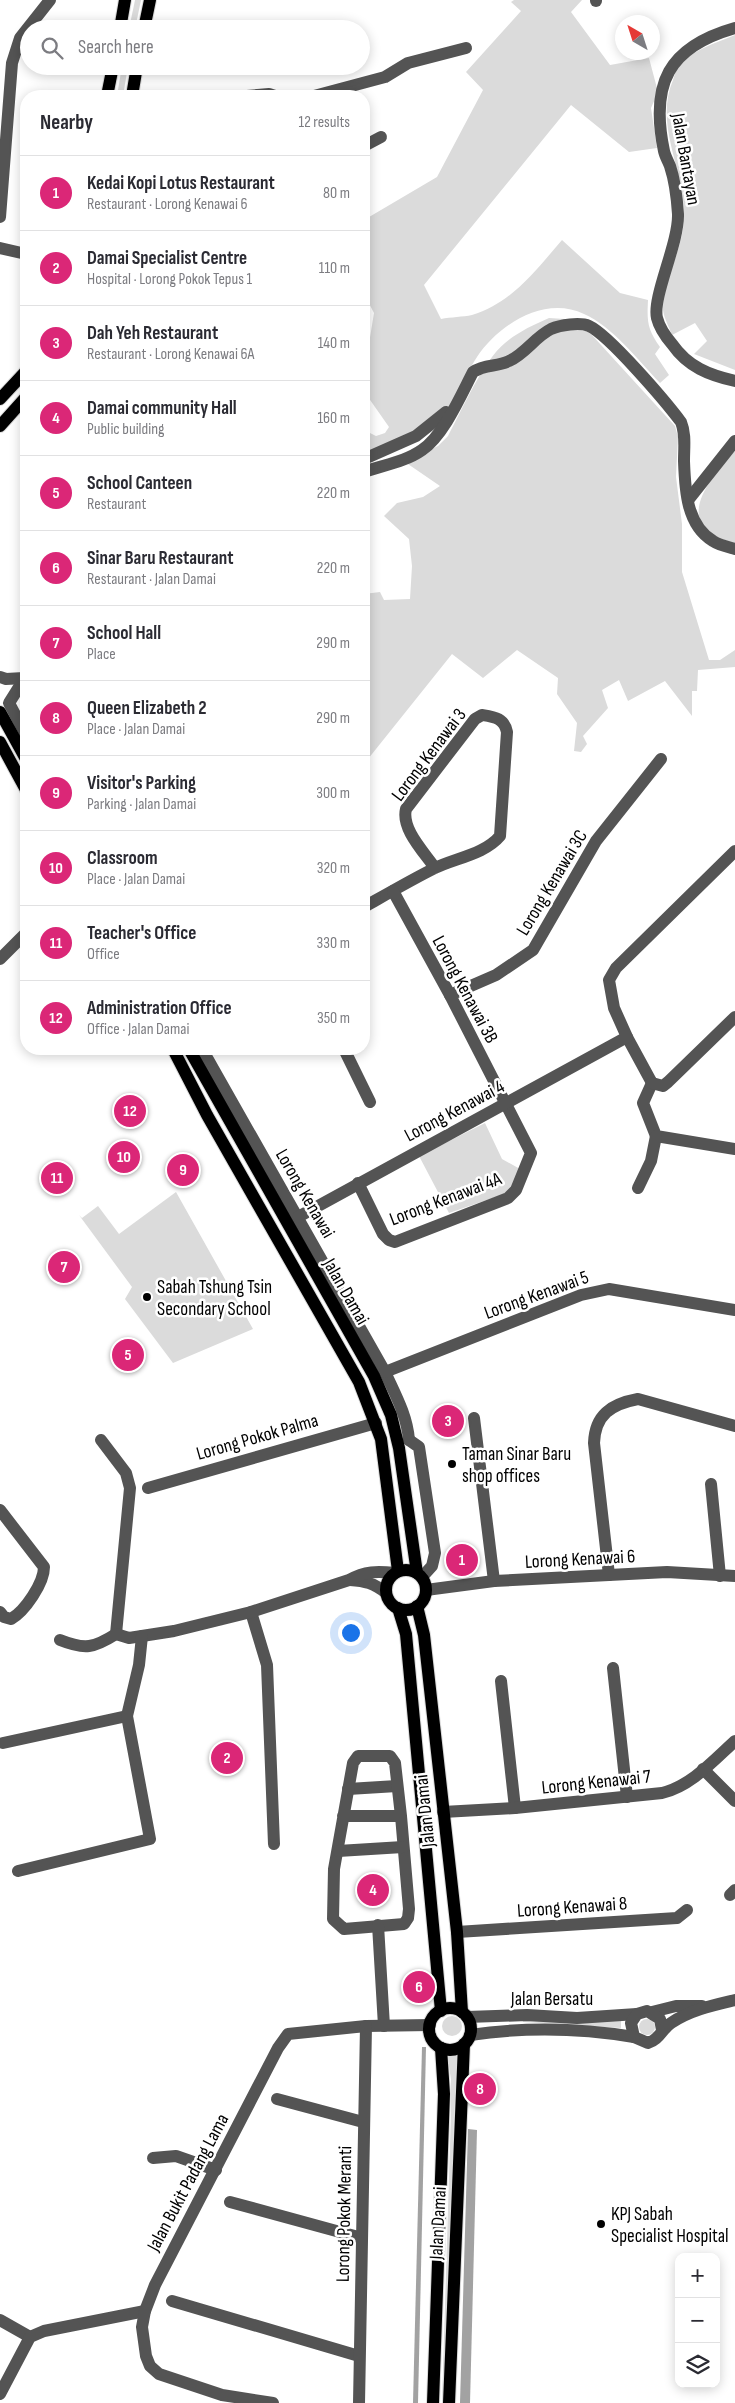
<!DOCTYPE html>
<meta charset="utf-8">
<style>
body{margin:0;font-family:"Sofia Sans Condensed",sans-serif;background:#f7f7f7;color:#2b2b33}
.controls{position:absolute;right:15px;bottom:15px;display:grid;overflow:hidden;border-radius:10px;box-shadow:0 2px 12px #0003}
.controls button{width:45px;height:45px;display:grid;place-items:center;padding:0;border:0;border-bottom:1px solid #e1e1e2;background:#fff;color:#2b2b33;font:25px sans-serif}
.compass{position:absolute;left:615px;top:15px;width:45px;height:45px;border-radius:50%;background:#fff;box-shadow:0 2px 12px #0003;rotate:321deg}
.you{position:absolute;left:350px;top:1632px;width:18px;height:18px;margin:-12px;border:4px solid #fff;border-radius:50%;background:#1a73e8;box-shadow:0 0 0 8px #1a73e833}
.badge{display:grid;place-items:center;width:32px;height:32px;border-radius:50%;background:#db2777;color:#fff;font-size:16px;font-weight:700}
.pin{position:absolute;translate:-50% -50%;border:2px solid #fff;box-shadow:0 1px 5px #0006}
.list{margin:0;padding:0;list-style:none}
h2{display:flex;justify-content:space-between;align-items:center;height:65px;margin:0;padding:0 20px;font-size:21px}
h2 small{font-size:16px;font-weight:400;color:#7c7c81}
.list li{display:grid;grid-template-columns:32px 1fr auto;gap:15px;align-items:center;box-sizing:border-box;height:75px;padding:0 20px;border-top:1px solid #e1e1e2}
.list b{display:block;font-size:19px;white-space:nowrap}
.list p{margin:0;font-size:16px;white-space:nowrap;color:#7c7c81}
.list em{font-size:16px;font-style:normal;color:#7c7c81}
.icon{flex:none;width:28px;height:28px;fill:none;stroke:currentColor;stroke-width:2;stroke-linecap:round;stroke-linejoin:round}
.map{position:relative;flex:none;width:735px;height:2403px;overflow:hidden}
.search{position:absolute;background:#fff;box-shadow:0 2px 12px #0003;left:20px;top:20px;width:350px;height:55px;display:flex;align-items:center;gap:12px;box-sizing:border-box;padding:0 18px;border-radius:28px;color:#7c7c81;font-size:19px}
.panel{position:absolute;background:#fff;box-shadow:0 2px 12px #0003;left:20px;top:90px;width:350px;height:965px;border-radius:20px}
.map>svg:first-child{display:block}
</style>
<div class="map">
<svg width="735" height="2403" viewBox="0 0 735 2403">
<rect width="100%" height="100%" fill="#fff"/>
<g fill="#dbdbdb">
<polygon points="135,0 141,0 135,29 129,29"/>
<path d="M 514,0 L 582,0 L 571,12 L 610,65 L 649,58 L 658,92 L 651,108 L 657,148 L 629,152 L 571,105 L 424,285 L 441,319 C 451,317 463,317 472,315 C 512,303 536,270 562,240 L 620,293 L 648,300 C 647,321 647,329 660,347 L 655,354 L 669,375 L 660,383 C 639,361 612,326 584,314 C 545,295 499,324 477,357 C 466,373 451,410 437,422 C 430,427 386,450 379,451 C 374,452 369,450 364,450 L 364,430 L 376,436 L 385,433 L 389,427 L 368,397 L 364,374 L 374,313 L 364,294 L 364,220 L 437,177 L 483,90 L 466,72 L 521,11 L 511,2 Z"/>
<path d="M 735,35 L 735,370 L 694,354 L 707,341 L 695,323 L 672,335 C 669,327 664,318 663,310 C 662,281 685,247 684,214 C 684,168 654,125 673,80 C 674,76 676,70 679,66 C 692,50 716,43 735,35 Z"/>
<polygon points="122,66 128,66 123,96 117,96"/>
<path d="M 549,318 L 565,319 L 591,334 L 675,426 L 678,437 L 676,477 L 682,524 L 682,572 L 709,660 L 720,660 L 735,650 L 735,667 L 698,670 L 697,691 L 692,691 L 692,716 L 665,681 L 628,701 L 619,680 L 602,690 L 608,708 L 583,736 L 587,744 L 581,752 L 574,751 L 577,723 L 557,694 L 558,678 L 517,650 L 483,678 L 452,654 L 364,764 L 364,594 L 380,592 L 384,600 L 410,599 L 412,566 L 409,539 L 384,516 L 397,503 L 423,497 L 440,486 L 405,462 L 438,446 L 448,436 C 462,410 483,361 505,343 C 518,332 533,325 549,318 Z"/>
<path d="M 735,451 L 735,543 C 671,527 705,483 735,451 Z"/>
<polygon points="485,1123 502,1159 520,1169 510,1192 449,1213 419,1156"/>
<polygon points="176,1192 253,1329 173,1363 125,1299 132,1287 79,1215 82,1218 98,1206 119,1234"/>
<circle cx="452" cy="2026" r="10"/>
<circle cx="647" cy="2027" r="8"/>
<polygon points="621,2020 621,2028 523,2022 523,2021"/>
<polygon points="447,2052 459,2053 454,2113 446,2403 442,2403 451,2112 451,2080"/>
</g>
<g fill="#a2a2a2">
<polygon points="422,2047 426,2047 418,2403 413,2403"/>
<polygon points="468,2129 477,2130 470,2403 460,2403"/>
</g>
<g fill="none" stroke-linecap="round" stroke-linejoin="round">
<g stroke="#dbdbdb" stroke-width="14">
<g id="major">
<polyline points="120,29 125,0"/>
<polyline points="144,29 150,0"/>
<polyline points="107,96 113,66"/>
<polyline points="132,96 137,66"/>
<polyline points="0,399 26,371"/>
<polyline points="0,426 26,397"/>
<polyline points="0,712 26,759"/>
<polyline points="0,742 26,790"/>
<polyline points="173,1049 207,1115 359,1382 381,1439 398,1571"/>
<polyline points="189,1049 374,1376 391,1415 399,1448 417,1573"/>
<circle cx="406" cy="1590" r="20"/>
<polyline points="417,1606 424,1635 457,1932 462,2012"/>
<polyline points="398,1608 406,1634 441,2011"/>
<circle cx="450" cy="2029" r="21"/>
<polyline points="433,2403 444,2094 441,2048"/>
<polyline points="449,2403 464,2044"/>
</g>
</g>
<g stroke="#545454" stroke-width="12">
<polyline points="596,1 596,0"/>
<path d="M 735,28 C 668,47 650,84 664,151 C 665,156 668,161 670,166 C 675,181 677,198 678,214 C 679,243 652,297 657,318 C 659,326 666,337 672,344 C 688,367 709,375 735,381"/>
<polyline points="247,96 269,94 275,96"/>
<polyline points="314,96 385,77 408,63 466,48"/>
<polyline points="364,146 381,137"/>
<polyline points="0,217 12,63 20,38 50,0"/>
<polyline points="0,248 26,254"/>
<polyline points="364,459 416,436 446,412"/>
<path d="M 364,472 C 383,465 405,462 422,450 C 444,435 461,395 473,372 C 485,364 497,367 509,361 C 525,354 535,337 551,329 C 560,325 580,322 589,326 C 609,335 666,402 681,422 C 686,434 684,447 684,461 C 685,488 686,525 713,541 C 719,545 728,547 735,549"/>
<polyline points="689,499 735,441"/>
<polyline points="26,676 9,703 26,735"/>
<polyline points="0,677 6,679 24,678"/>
<path d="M 364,907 C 387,894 411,880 435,868 C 456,858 485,854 500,836 L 507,732 C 504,718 495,717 482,715 L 475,719 L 406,809 C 401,829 424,852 435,868"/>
<polyline points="0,959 26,933"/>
<polyline points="450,995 496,975 533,950 596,841 661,759"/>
<polyline points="627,1037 652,1083"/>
<path d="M 202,1049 L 385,1372 C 395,1394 407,1415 409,1440"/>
<polyline points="344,1049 370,1102"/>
<polyline points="652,1083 643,1103 656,1136 735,1149"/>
<polyline points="652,1083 663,1086 668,1082 735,1017"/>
<polyline points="358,1183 383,1234 389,1240 395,1242 508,1198 516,1190 531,1153 450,995 393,891"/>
<polyline points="638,1188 651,1161 656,1136"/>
<polyline points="298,1217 627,1037 614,1008 609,980 616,968 735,851"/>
<polyline points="385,1372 581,1295 609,1289 735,1310"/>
<polyline points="474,1418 494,1581"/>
<polyline points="101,1440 126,1473 130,1488 116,1634"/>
<polyline points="409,1440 419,1447 435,1553 432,1566 422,1577"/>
<polyline points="711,1484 720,1576"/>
<polyline points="148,1488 376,1423"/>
<path d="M 0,1510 L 44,1567 C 44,1583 25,1611 11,1619 L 4,1617 L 0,1612"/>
<path d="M 609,1575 L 594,1443 C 595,1415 611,1404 638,1399 L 735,1426"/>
<path d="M 350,1580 C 365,1581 374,1583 386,1593"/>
<polyline points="426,1590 494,1581 667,1572 735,1576"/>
<polyline points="251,1612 267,1665 274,1844"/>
<path d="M 60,1640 C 85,1650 94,1648 116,1634 L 129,1638 L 174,1631 L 251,1612 L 349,1580 C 365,1571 377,1571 395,1573"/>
<polyline points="613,1668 627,1797"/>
<polyline points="501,1681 515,1808"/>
<polyline points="3,1743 127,1716"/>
<polyline points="703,1769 735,1801"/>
<polyline points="348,1789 397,1786"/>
<path d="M 443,1812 L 515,1808 L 662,1793 C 691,1786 713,1761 735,1741"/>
<polyline points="343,1816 401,1816 409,1909 408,1918 404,1924 344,1929 333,1919 334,1869 353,1763 358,1756 390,1756 395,1763 401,1816"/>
<polyline points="338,1851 403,1847"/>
<polyline points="18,1871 150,1839 127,1716 139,1665 142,1636"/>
<polyline points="730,1895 735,1890"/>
<polyline points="378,1925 384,2026"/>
<polyline points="457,1932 677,1918 687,1910"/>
<polyline points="652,2012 676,2006 702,2006"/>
<polyline points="467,2017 527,2015 577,2018 637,2014"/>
<path d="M 662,2030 L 660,2019 L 647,2011 L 637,2014 L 631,2023 L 634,2037 L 648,2043 C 659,2040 662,2029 671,2023 C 690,2010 714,2005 735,2000"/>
<path d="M 470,2035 C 524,2027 580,2028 634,2037"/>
<polyline points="277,2099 363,2122"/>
<polyline points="153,2158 176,2156 216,2170"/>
<polyline points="230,2202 362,2238"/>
<polyline points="172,2301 359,2356"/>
<polyline points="0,2320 30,2337"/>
<polyline points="0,2394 30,2337 44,2331 145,2311"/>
<polyline points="273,2403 222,2395 159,2374 150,2366 146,2356 142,2327 145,2311 155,2285 278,2048 288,2034 366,2026 430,2025"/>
<polyline points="359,2403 366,2026"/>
</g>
<use href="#major" stroke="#000" stroke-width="12"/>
</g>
<g fill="#000" stroke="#fff" stroke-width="2">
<circle cx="147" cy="1297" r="5"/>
<circle cx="452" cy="1464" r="5"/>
<circle cx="601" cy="2224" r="5"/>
</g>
<g text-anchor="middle" stroke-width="5" stroke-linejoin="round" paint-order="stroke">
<g font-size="19" fill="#000" stroke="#fff">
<text transform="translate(687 159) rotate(80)" y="7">Jalan Bantayan</text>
<text transform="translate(428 754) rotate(-53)" y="7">Lorong Kenawai 3</text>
<text transform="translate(551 882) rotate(-59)" y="7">Lorong Kenawai 3C</text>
<text transform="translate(466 989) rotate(62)" y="7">Lorong Kenawai 3B</text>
<text transform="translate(454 1110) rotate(-28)" y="7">Lorong Kenawai 4</text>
<text transform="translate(306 1193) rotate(60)" y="7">Lorong Kenawai</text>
<text transform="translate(445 1198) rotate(-21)" y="7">Lorong Kenawai 4A</text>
<text transform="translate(347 1291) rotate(60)" y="7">Jalan Damai</text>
<text transform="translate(536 1294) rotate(-20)" y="7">Lorong Kenawai 5</text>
<text transform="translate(257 1436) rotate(-16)" y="7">Lorong Pokok Palma</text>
<text transform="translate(580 1558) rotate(-3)" y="7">Lorong Kenawai 6</text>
<text transform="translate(596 1781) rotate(-6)" y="7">Lorong Kenawai 7</text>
<text transform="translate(424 1811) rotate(-96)" y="7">Jalan Damai</text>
<text transform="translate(572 1906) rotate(-4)" y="7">Lorong Kenawai 8</text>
<text x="552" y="2005">Jalan Bersatu</text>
<text transform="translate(187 2182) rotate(-62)" y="7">Jalan Bukit Padang Lama</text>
<text transform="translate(343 2214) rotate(-89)" y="7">Lorong Pokok Meranti</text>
<text transform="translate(437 2223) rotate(-87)" y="7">Jalan Damai</text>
</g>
<g font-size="19" fill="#000" stroke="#fff" text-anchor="start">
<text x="157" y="1293">Sabah Tshung Tsin<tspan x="157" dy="22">Secondary School</tspan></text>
<text x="462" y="1460">Taman Sinar Baru<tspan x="462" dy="22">shop offices</tspan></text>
<text x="611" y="2220">KPJ Sabah<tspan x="611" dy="22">Specialist Hospital</tspan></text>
</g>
</g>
</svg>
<div class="controls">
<button>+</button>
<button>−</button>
<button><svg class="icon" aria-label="layers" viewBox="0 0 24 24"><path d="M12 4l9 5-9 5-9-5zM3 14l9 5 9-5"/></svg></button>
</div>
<svg class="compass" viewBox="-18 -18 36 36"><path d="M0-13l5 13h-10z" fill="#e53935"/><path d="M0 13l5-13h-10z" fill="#7c7c81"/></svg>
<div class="you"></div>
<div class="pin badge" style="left:462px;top:1560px">1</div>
<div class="pin badge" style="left:227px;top:1758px">2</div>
<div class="pin badge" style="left:448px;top:1421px">3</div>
<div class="pin badge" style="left:373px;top:1890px">4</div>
<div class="pin badge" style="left:128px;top:1355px">5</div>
<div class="pin badge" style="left:419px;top:1987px">6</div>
<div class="pin badge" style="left:64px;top:1267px">7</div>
<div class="pin badge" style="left:480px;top:2089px">8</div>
<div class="pin badge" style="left:183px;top:1170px">9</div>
<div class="pin badge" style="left:124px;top:1157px">10</div>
<div class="pin badge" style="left:57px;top:1178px">11</div>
<div class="pin badge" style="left:130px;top:1111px">12</div>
<div class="search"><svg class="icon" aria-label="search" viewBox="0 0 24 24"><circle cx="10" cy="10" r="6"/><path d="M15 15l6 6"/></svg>Search here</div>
<section class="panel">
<h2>Nearby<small>12 results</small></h2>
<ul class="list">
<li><span class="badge">1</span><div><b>Kedai Kopi Lotus Restaurant</b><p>Restaurant · Lorong Kenawai 6</p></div><em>80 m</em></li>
<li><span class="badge">2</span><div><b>Damai Specialist Centre</b><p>Hospital · Lorong Pokok Tepus 1</p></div><em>110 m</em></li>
<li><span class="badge">3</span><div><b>Dah Yeh Restaurant</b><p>Restaurant · Lorong Kenawai 6A</p></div><em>140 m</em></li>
<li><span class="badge">4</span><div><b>Damai community Hall</b><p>Public building</p></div><em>160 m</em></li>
<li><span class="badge">5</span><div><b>School Canteen</b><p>Restaurant</p></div><em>220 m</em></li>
<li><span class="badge">6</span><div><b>Sinar Baru Restaurant</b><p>Restaurant · Jalan Damai</p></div><em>220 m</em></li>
<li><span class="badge">7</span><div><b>School Hall</b><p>Place</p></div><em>290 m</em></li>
<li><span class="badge">8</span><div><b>Queen Elizabeth 2</b><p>Place · Jalan Damai</p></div><em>290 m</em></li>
<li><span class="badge">9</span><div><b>Visitor's Parking</b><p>Parking · Jalan Damai</p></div><em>300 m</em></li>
<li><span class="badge">10</span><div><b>Classroom</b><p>Place · Jalan Damai</p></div><em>320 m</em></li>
<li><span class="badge">11</span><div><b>Teacher's Office</b><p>Office</p></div><em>330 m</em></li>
<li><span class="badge">12</span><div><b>Administration Office</b><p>Office · Jalan Damai</p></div><em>350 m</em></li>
</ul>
</section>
</div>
